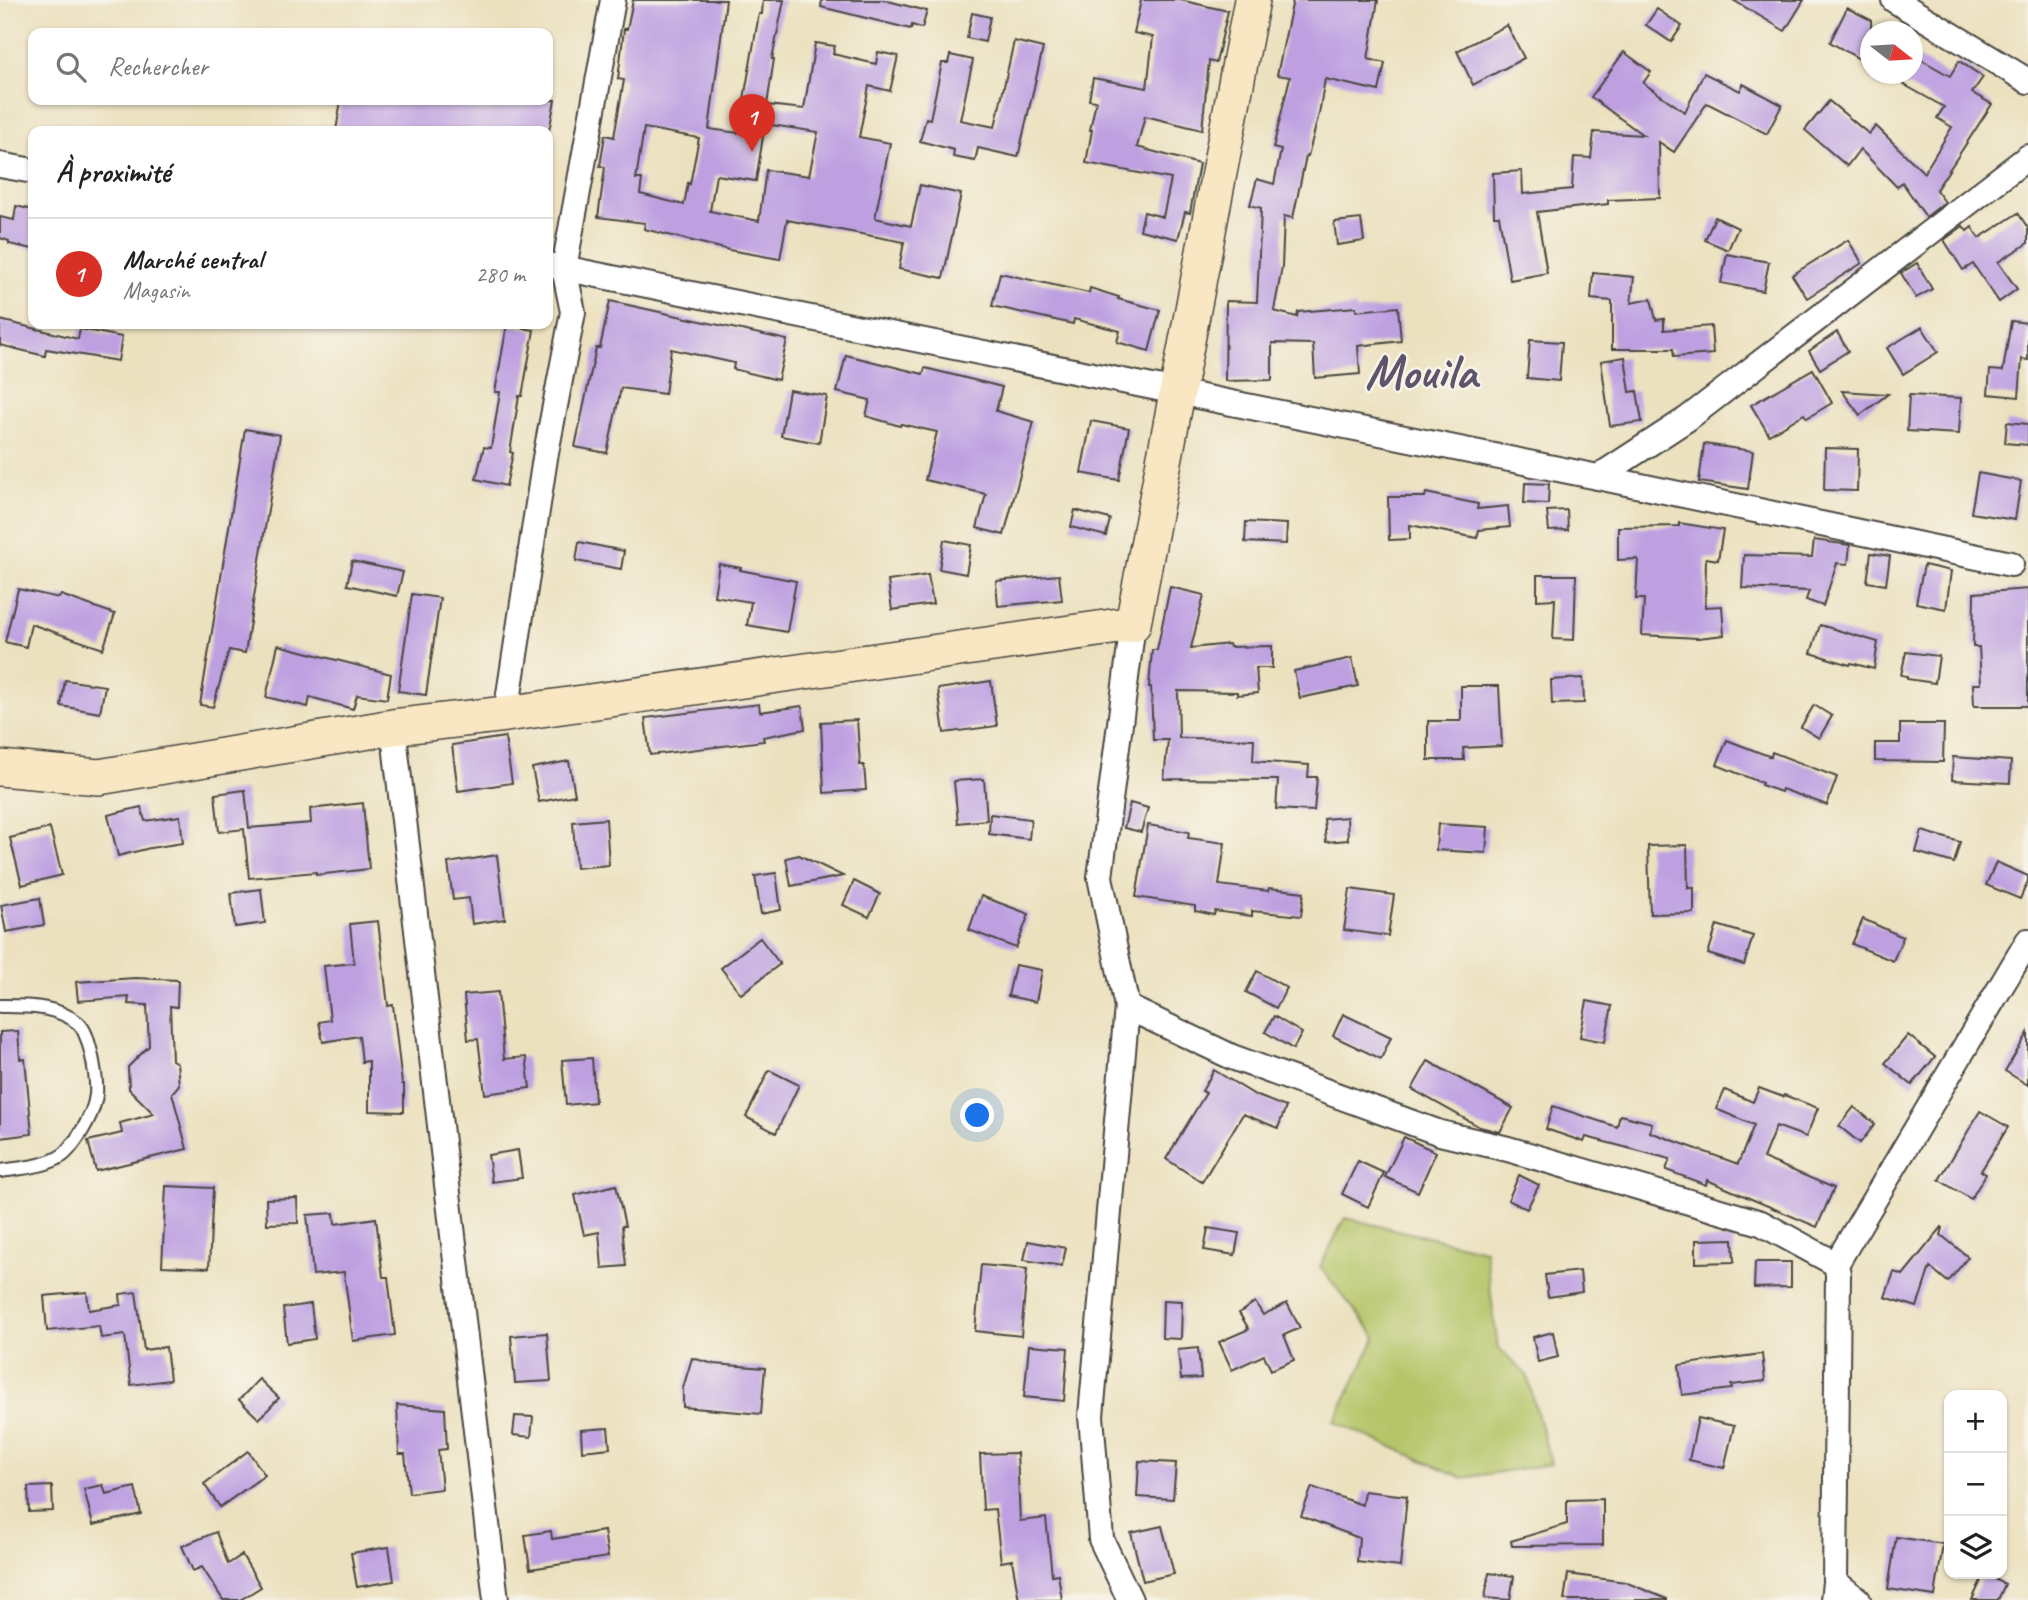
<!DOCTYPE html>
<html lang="fr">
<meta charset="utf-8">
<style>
body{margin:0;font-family:Caveat,sans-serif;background:#f2f2f2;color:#222}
.controls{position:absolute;right:21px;bottom:21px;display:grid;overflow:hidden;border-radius:14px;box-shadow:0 2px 5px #0004}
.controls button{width:63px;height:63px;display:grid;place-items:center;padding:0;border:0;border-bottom:2px solid #e0e0e0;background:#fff;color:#222;font:35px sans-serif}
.compass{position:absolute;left:1860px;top:21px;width:63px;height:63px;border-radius:50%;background:#fff;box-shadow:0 2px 5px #0004;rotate:107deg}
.you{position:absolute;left:978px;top:1116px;width:24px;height:24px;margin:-18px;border:5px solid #fff;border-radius:50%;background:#1a73e8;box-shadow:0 0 0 10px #1a73e833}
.badge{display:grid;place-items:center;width:46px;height:46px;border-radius:50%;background:#d93025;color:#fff;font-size:23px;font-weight:700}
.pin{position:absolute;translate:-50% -58px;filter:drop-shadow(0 2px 4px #0008)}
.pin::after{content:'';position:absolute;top:37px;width:24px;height:21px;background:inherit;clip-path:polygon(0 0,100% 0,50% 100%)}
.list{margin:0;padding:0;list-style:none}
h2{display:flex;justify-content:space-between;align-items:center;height:91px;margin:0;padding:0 28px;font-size:30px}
h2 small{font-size:23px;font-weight:400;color:#767676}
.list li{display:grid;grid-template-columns:46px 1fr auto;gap:21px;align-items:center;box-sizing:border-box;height:112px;padding:0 28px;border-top:2px solid #e0e0e0}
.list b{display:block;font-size:26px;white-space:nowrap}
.list p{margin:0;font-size:23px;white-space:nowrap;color:#767676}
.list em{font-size:23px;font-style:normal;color:#767676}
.icon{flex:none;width:38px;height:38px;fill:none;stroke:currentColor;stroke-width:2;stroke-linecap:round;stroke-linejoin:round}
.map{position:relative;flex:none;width:2028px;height:1600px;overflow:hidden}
.search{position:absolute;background:#fff;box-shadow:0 2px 5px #0004;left:28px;top:28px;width:525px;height:77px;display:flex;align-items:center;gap:18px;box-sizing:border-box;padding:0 24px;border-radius:14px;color:#767676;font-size:26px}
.panel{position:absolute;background:#fff;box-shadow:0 2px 5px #0004;left:28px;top:126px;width:525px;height:203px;border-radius:14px}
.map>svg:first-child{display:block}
</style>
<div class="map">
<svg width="2028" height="1600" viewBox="0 0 2028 1600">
<rect width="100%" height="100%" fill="#f7f3e8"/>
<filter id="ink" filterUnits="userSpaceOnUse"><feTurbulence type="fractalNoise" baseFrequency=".0143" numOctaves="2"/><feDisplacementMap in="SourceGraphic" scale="14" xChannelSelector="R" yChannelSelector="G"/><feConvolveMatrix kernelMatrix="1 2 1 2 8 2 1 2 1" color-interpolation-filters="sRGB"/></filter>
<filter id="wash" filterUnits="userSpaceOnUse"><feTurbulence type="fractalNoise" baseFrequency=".00686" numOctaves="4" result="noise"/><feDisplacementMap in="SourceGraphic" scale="28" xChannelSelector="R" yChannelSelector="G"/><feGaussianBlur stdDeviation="1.57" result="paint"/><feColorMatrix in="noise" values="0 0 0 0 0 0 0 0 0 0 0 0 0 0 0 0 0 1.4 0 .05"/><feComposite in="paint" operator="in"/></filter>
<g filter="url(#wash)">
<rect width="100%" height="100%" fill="#ece1bf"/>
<polygon fill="#b5c568" stroke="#70784a" stroke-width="2" points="1345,1218 1485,1250 1498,1348 1527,1375 1551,1464 1463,1478 1334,1422 1376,1337 1320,1267"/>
<g id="blocks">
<g fill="#bea0e1" fill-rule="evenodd">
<path d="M 633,0 L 726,0 L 709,129 L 738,133 L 759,14 L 762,14 L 763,0 L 784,0 L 772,59 L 774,59 L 767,105 L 804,109 L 815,43 L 835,46 L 833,54 L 876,64 L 878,52 L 898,56 L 890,91 L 869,86 L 859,137 L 890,143 L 875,218 L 911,226 L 920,185 L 961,194 L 943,278 L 899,269 L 904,242 L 787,220 L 780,259 L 729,250 L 644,229 L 645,223 L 598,217 L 605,167 L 600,166 L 605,135 L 614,137 L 624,80 L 618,79 L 624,29 L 627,29 ZM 765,124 L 818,132 L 809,176 L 766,170 L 759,221 L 710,211 L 716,175 L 756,181 ZM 644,128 L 699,138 L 690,184 L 688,183 L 684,205 L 640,194 L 642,179 L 636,179 Z"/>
<polygon points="822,0 884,0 927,11 922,28 912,25 911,29 821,7"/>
<polygon points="1141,0 1180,0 1228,11 1216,63 1209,61 1202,130 1145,116 1137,147 1199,164 1190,213 1185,212 1178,239 1140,230 1144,212 1163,217 1171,179 1086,163 1092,130 1090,130 1096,101 1089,100 1093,78 1147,88 1153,37 1134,33"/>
<polygon points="1293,0 1378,0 1368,59 1385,63 1379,91 1325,79 1319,114 1308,156 1306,156 1293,218 1284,216 1282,267 1274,311 1297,317 1298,312 1356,307 1356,311 1398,307 1401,341 1358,346 1360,374 1315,378 1313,344 1272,343 1272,380 1225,381 1226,301 1257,302 1261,208 1250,205 1257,179 1274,184 1281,150 1273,148 1290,77 1277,75"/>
<polygon points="1733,0 1804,0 1785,31"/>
<polygon points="1847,8 1871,20 1871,46 1863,61 1830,42"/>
<polygon points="1657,9 1682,26 1671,42 1646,25"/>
<polygon points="972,13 990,17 985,42 967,38"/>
<polygon points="1507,25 1524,58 1473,85 1457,51"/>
<polygon points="1014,41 1043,48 1018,157 978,148 975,161 953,157 954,150 920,141 926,118 930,119 942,63 948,63 950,55 973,60 960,120 995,127"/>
<polygon points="1624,52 1651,72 1643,83 1685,112 1704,73 1740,91 1743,84 1782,105 1767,134 1707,103 1674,152 1659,142 1660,198 1608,200 1608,204 1537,212 1547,273 1510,280 1499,216 1494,216 1493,173 1522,171 1523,194 1572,189 1574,157 1591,158 1594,132 1643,135 1591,97"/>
<polygon points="1913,55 1950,76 1959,61 1983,77 1972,93 1992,104 1936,190 1945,202 1926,217 1902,182 1897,187 1860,149 1847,166 1805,130 1829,101 1869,134 1876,126 1924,173 1952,127 1937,118 1944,107 1885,74 1913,74"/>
<polygon points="341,100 555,100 549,131 336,131"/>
<polygon points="16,206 33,210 33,249 9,244 9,241 0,238 0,217 14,220"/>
<polygon points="2018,213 2028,228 2028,243 1998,262 2017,289 1999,302 1973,264 1963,270 1944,240 1963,226 1967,231 1972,227 1979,238"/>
<polygon points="1715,217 1738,228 1728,250 1705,240"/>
<polygon points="1361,219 1364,241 1337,245 1334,222"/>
<polygon points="1848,240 1862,263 1807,298 1792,275"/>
<polygon points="1727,254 1769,262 1763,291 1721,283"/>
<polygon points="1917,263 1932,289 1916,298 1901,273"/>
<polygon points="1000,273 1089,293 1090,288 1119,297 1118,299 1160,310 1149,351 1117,342 1120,331 1074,319 1073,324 992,306"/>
<polygon points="1593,273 1634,277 1631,303 1651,299 1656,320 1664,319 1664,330 1711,326 1713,354 1674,357 1673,349 1612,349 1612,301 1591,299"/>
<polygon points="610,301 787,340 778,380 733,369 734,363 671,349 665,394 621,388 607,453 575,447 596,348 600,348"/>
<polygon points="0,320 78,339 80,329 122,337 118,361 46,349 45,356 0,345"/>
<polygon points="2011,321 2028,323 2028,360 2022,359 2019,397 1988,394 1990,370 2003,371"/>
<polygon points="507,325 534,330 522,396 519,396 510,452 513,453 506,486 476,479 484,447 491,448 500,392 495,392"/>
<polygon points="1922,327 1938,352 1903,374 1887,348"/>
<polygon points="1837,332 1848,351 1820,369 1809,351"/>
<polygon points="1530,340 1562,342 1559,381 1527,378"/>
<polygon points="846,355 923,374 925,368 1002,387 996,411 1034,422 1004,535 977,528 986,494 925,480 937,432 901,424 900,426 866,416 870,400 837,392"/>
<polygon points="1625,357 1630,392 1637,391 1642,422 1610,426 1601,361"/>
<polygon points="1813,369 1832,403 1807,418 1804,414 1769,435 1751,405"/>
<polygon points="789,390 827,396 819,443 781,436"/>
<polygon points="1842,391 1888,394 1860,415"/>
<polygon points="1909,395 1961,398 1959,434 1907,431"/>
<polygon points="1091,421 1129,428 1119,480 1081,473"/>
<polygon points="2007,422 2028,424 2028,445 2005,443"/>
<polygon points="245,429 280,435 245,653 229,650 213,707 200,705"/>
<polygon points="1704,444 1753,451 1748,489 1699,482"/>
<polygon points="1825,448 1858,449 1857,491 1824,490"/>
<polygon points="1978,473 2021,481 2015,520 1971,513"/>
<polygon points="1525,483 1549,484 1548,504 1524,503"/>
<polygon points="1426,493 1478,504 1477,509 1508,506 1510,527 1479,530 1477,538 1410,525 1410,539 1389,540 1388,497 1425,497"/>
<polygon points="1075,510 1110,519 1106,536 1071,527"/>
<polygon points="1567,510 1568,530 1549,531 1547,511"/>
<polygon points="1246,522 1287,524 1286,544 1245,542"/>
<polygon points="1679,523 1723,530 1718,560 1706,558 1705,607 1722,606 1724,635 1698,638 1642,635 1644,599 1636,599 1638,559 1618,560 1618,527 1679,526"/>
<polygon points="944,540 971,545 966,574 939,569"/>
<polygon points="1814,540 1850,545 1848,564 1837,563 1823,606 1806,600 1809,591 1742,588 1744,555 1812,557"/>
<polygon points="579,542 624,551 621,569 576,561"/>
<polygon points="1871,553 1890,556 1886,585 1867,582"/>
<polygon points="352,561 403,572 397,596 347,585"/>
<polygon points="719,564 741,568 740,570 796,581 787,632 747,625 751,602 714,596"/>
<polygon points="1924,565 1951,571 1946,609 1916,603"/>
<polygon points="928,575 933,604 892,610 888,581"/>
<polygon points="1059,575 1062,600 998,606 996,581"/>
<polygon points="1537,575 1576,575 1574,640 1553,639 1555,599 1537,600"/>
<polygon points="1170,587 1204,595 1191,648 1229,644 1230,647 1272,646 1272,668 1256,668 1258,693 1237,695 1237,692 1178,691 1179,738 1254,739 1253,761 1309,765 1308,777 1317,777 1314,811 1276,809 1278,780 1164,779 1168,740 1153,740 1151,687 1149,687 1152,650 1157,650"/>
<polygon points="18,589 59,598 61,595 115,614 103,649 31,624 26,647 5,642"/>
<polygon points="2028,589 2028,706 1974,706 1973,684 1981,684 1979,647 1973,647 1974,593"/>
<polygon points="412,594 440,598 426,695 398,691"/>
<polygon points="1820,625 1878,642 1874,669 1851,663 1850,665 1811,653"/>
<polygon points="278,645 391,674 387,699 357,695 353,709 310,697 308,707 266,697"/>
<polygon points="1906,652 1939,656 1935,683 1907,679 1907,676 1901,675"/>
<polygon points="1352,658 1358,686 1300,698 1294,671"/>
<polygon points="1583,678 1584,703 1552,704 1551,680"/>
<polygon points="65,680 105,686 100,713 61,706"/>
<polygon points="991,681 997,726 944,733 938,689"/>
<polygon points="1461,686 1499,686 1502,746 1463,748 1464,760 1428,760 1428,721 1461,721"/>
<polygon points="759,704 760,712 802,706 805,729 763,737 764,741 650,755 645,718"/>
<polygon points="1814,705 1832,716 1819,738 1801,727"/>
<polygon points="857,720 860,765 864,765 866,790 824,793 821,722"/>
<polygon points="1900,724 1944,724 1943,762 1875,761 1875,743 1900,743"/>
<polygon points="505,737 512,783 458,791 452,745"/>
<polygon points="1727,740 1771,757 1772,752 1837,777 1827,805 1782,789 1781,792 1761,785 1762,783 1717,765"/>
<polygon points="1953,757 2011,761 2010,783 1952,780"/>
<polygon points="569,761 575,795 539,802 532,768"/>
<polygon points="984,779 987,820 958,823 954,781"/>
<polygon points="245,790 249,828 311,823 310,809 363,803 369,869 316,875 316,872 249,878 244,829 219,832 215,794"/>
<polygon points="1130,803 1148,808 1141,832 1124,828"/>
<polygon points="141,807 145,821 180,816 183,843 150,848 118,856 108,815"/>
<polygon points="990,814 1031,819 1029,839 989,834"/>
<polygon points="1347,817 1348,840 1326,842 1324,819"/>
<polygon points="606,819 609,865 576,868 573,822"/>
<polygon points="1438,824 1488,827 1486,853 1436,850"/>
<polygon points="1148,825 1189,832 1188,838 1225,843 1219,885 1268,891 1269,888 1304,892 1301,916 1252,911 1252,916 1215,911 1214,915 1195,911 1195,906 1136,897"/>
<polygon points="50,828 62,875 22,885 10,838"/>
<polygon points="1922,831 1960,842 1954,863 1916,852"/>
<polygon points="1687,845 1688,888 1694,888 1694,913 1650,914 1648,846"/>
<polygon points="497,855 505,919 472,924 469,898 453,900 448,863"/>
<polygon points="799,855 843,876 791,886 786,858"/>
<polygon points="1996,862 2028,876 2028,881 2020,899 1986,885"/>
<polygon points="776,873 781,910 761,914 755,876"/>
<polygon points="854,881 880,894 869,917 843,905"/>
<polygon points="261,889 265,923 235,927 231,893"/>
<polygon points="1350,889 1394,895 1388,936 1344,930"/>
<polygon points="981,896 1029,914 1016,948 969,930"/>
<polygon points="40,898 44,925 6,932 1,905"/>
<polygon points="1863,919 1903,937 1893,961 1852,944"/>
<polygon points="378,921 388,1006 393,1005 402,1084 404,1084 404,1112 369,1111 369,1061 362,1062 359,1036 323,1042 319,1022 330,1020 324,966 354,963 350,924"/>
<polygon points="1717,925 1753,936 1744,965 1708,954"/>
<polygon points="760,938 780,964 741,994 721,968"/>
<polygon points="1015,965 1042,970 1036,1002 1008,996"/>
<polygon points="1257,971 1287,988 1276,1008 1246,992"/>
<polygon points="135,978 178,980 177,1007 170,1006 172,1060 177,1063 179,1085 172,1093 187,1149 96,1171 88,1141 122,1133 120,1123 154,1114 129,1089 128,1067 149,1046 147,1005 128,1004 129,997 78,1001 76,982"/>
<polygon points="498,992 504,1059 526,1057 530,1088 485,1094 478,1039 468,1040 464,995"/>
<polygon points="1587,1001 1612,1006 1605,1042 1580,1037"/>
<polygon points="1343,1014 1391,1037 1381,1059 1333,1036"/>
<polygon points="1274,1016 1302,1033 1293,1049 1265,1032"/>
<polygon points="18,1031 20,1059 25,1059 32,1134 0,1138 0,1032"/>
<polygon points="2028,1033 2028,1085 2005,1071"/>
<polygon points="1908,1035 1935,1057 1912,1085 1885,1063"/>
<polygon points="592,1058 595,1102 566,1105 562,1060"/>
<polygon points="1428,1061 1513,1108 1500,1132 1480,1127 1412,1089"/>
<polygon points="769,1070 799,1085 776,1133 746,1117"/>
<polygon points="1214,1070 1255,1095 1286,1107 1278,1128 1243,1114 1202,1182 1166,1159 1206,1093 1202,1091"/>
<polygon points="1759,1088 1783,1097 1784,1095 1818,1108 1806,1137 1776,1126 1763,1158 1834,1188 1817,1227 1707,1180 1706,1185 1666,1170 1670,1159 1586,1137 1584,1142 1546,1129 1553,1106 1617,1127 1620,1115 1652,1123 1650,1132 1738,1164 1754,1125 1716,1109 1725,1090 1753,1102"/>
<polygon points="1854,1107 1875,1124 1860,1143 1839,1126"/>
<polygon points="1980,1111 2008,1127 1981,1171 1986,1174 1971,1199 1939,1180"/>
<polygon points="1404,1137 1436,1152 1418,1192 1385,1177"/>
<polygon points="518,1150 522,1178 492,1182 488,1155"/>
<polygon points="1358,1161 1384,1173 1368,1207 1342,1194"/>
<polygon points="1519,1175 1539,1185 1527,1209 1508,1200"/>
<polygon points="616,1185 625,1226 622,1226 626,1266 602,1268 599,1232 584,1235 575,1195"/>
<polygon points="166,1186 213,1188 209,1268 162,1266"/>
<polygon points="297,1198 298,1223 267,1224 266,1199"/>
<polygon points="334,1213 335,1224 376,1218 383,1277 388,1277 395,1335 353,1341 344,1272 313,1275 307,1215"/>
<polygon points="1942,1227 1943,1228 1941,1235 1968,1257 1948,1282 1930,1267 1917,1307 1885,1297 1894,1272 1903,1275"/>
<polygon points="1208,1228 1239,1233 1235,1255 1204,1250"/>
<polygon points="1733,1239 1734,1262 1696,1263 1696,1240"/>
<polygon points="1028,1241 1066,1248 1062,1266 1024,1260"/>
<polygon points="1755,1262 1791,1262 1791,1287 1754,1288"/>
<polygon points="981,1265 1027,1269 1021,1336 975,1331"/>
<polygon points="1580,1271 1582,1292 1548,1297 1545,1275"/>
<polygon points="87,1292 89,1310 121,1305 120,1294 136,1292 144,1350 166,1347 170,1380 131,1385 125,1335 101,1338 99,1326 47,1331 44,1296"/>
<polygon points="1163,1300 1182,1301 1181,1339 1162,1338"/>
<polygon points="1255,1302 1263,1315 1287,1303 1300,1328 1284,1335 1294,1360 1271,1370 1264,1355 1232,1370 1219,1342 1249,1329 1239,1313"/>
<polygon points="311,1304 315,1339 287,1343 283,1308"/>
<polygon points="1553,1332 1558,1357 1538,1362 1533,1337"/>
<polygon points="547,1333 551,1381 515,1383 511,1336"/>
<polygon points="1029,1345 1068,1348 1064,1401 1024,1397"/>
<polygon points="1198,1348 1201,1378 1181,1379 1178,1350"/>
<polygon points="1762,1354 1765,1381 1731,1385 1732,1389 1682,1395 1679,1365"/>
<polygon points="692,1358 714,1364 765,1368 761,1414 683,1407 683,1388"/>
<polygon points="259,1379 279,1398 259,1419 239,1400"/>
<polygon points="397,1405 445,1409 447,1449 438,1450 442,1489 409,1493 405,1454 399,1454"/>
<polygon points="515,1416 533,1417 531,1437 513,1435"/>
<polygon points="1698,1418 1734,1426 1724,1468 1689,1460"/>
<polygon points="608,1428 610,1448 582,1451 581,1430"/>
<polygon points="248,1451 265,1475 220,1507 204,1484"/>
<polygon points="1017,1453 1020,1521 1046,1518 1052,1575 1058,1574 1062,1600 1019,1600 1012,1560 1001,1562 995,1509 983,1510 980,1454"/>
<polygon points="1139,1461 1176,1463 1173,1499 1137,1497"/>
<polygon points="103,1485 106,1494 135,1487 141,1514 93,1525 84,1489"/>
<polygon points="52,1486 53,1511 29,1512 28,1487"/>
<polygon points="1312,1487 1362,1505 1364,1491 1407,1496 1400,1567 1357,1562 1359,1538 1301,1516"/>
<polygon points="1603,1499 1603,1545 1512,1546 1511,1541 1567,1524 1567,1500"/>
<polygon points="1162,1526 1174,1574 1143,1581 1131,1533"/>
<polygon points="551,1531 552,1539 604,1531 608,1557 530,1569 525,1535"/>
<polygon points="216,1532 228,1564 242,1555 261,1587 240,1600 223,1600 202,1567 193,1571 182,1546"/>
<polygon points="1896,1537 1943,1544 1935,1596 1888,1589"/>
<polygon points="389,1547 394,1581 357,1587 351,1553"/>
<polygon points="1489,1573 1514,1576 1510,1600 1485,1598"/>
<polygon points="1568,1574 1625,1582 1667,1599 1667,1600 1564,1600"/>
<polygon points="1984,1574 2005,1584 1998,1600 1972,1600"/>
</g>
</g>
</g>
<g filter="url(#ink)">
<use href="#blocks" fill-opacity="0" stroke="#484641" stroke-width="2"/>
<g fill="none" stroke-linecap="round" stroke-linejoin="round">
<g stroke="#484641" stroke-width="16">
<path id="lane" d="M 0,1006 C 26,1006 56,1005 78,1023 C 86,1030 88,1042 91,1052 C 99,1088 100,1102 80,1134 C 75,1141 70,1150 63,1155 C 46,1167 20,1168 0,1171"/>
</g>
<g stroke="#484641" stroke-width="28">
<g id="street">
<polyline points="1894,0 2028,81"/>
<polyline points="0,165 33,171"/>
<polyline points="548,265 1598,477 1687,419 2028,157"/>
<polyline points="1598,477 2011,564"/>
<polyline points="506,714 545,458 573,312 564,268 613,0"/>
<polyline points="393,727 496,1600"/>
<polyline points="1127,1007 1232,1057 1440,1133 1508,1149 1761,1223 1836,1264"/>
<polyline points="1835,1582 1858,1600"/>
<polyline points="1130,1600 1101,1539 1091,1416 1127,1007 1100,877 1133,624"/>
<polyline points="1833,1600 1835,1582 1838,1274 1836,1264 2028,941"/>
</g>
</g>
<g stroke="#484641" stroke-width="38">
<polyline id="secondary" points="0,768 99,777 393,727 506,714 1133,624 1252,0"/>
</g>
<use href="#lane" stroke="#fff" stroke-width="12"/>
<use href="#street" stroke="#fff" stroke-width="24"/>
<use href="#secondary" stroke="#f9e7c3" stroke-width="35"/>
</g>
</g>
<g text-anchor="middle" stroke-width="5" stroke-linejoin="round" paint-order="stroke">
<g font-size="49" font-weight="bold" fill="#5e546b" stroke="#f7f3e8">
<text x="1421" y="388">Mouila</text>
</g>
</g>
</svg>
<div class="controls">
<button>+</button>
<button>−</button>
<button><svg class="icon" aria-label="layers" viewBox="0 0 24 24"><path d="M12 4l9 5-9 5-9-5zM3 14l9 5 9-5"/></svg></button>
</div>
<svg class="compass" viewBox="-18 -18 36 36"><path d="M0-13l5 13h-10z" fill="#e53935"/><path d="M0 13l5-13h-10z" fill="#767676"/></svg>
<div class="you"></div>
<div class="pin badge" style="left:752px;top:152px">1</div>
<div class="search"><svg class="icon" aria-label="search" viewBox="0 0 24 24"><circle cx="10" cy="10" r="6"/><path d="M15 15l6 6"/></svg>Rechercher</div>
<section class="panel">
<h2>À proximité<small></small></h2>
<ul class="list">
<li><span class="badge">1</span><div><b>Marché central</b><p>Magasin</p></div><em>280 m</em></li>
</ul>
</section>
</div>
